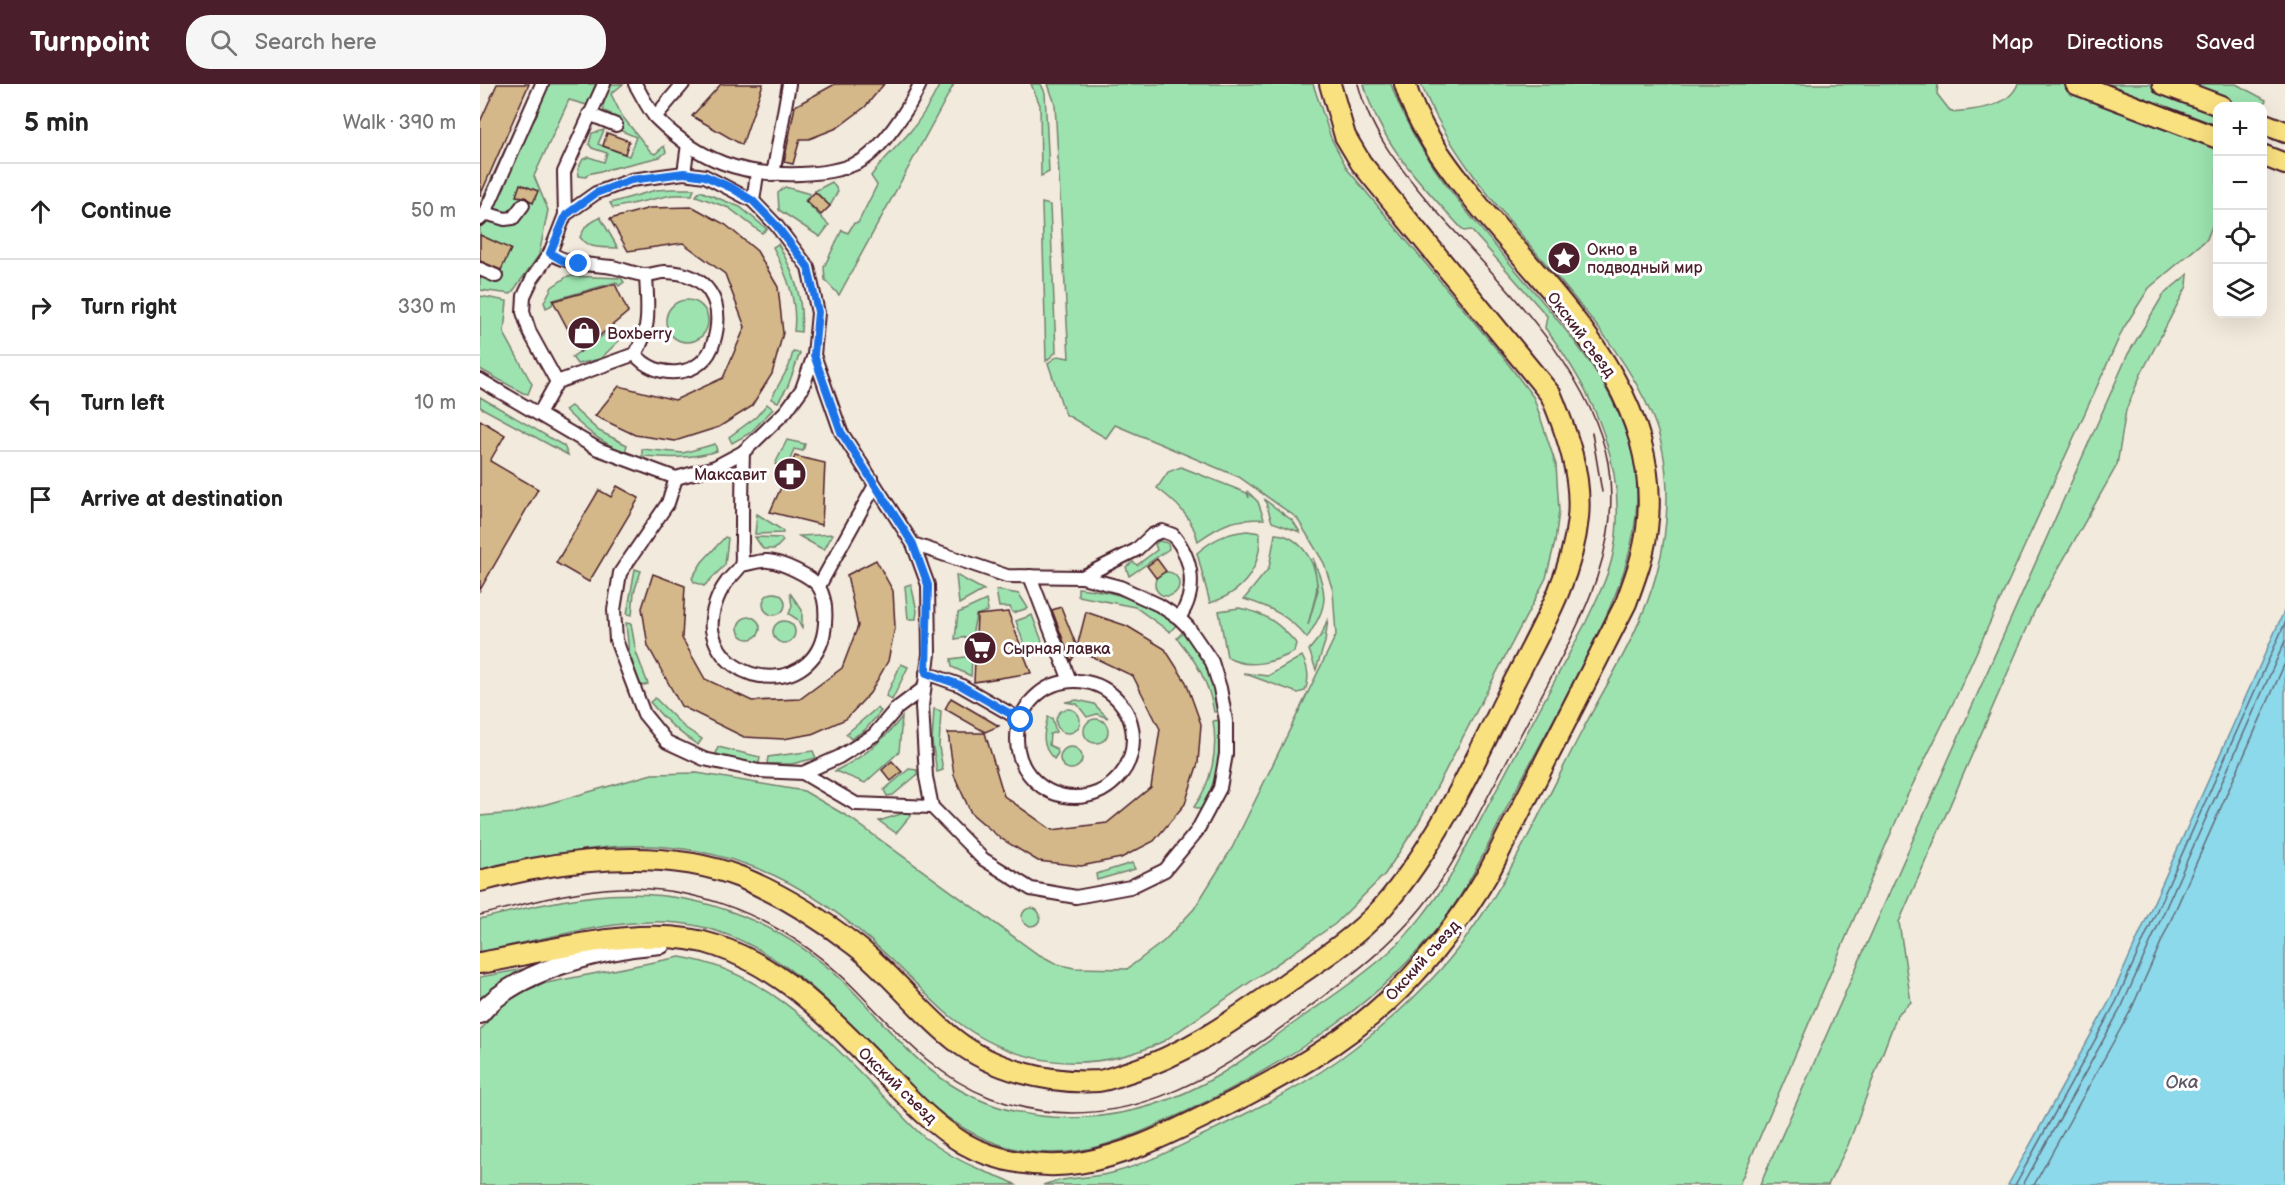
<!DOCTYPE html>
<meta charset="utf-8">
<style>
body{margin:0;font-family:"Balsamiq Sans",sans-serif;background:#f6f6f6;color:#222}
.controls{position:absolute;right:18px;top:18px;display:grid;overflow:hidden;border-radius:12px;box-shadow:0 6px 24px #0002}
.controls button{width:54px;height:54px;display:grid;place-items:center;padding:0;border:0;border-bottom:2px solid #e0e0e0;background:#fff;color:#222;font:30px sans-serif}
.stop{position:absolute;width:18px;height:18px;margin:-14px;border:4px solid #1a73e8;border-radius:50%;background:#fff}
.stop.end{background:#1a73e8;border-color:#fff;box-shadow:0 2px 6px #0008}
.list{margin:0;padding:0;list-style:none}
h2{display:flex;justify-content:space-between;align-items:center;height:78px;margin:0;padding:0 24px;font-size:26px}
h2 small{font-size:20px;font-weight:400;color:#767676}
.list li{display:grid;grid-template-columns:39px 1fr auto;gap:18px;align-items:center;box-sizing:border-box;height:96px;padding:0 24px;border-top:2px solid #e0e0e0}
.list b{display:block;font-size:22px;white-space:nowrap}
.list em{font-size:20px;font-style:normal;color:#767676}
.icon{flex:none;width:33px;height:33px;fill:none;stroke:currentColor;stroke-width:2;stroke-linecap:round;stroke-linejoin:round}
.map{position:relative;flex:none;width:1805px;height:1101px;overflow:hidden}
header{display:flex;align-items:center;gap:36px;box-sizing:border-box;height:84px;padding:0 30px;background:#4a1f2b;color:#fff}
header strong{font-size:28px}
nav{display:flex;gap:33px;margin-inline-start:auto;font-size:21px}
.search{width:420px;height:54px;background:#f6f6f6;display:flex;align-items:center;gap:15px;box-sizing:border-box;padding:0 21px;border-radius:24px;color:#767676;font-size:22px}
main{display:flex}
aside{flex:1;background:#fff}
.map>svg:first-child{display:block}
</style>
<header>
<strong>Turnpoint</strong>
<div class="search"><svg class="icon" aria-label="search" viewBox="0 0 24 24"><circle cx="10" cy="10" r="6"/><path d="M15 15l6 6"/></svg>Search here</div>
<nav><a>Map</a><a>Directions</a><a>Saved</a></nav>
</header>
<main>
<aside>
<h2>5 min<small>Walk · 390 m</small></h2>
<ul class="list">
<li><svg class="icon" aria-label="ahead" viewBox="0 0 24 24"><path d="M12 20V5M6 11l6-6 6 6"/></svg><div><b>Continue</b></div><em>50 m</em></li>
<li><svg class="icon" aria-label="right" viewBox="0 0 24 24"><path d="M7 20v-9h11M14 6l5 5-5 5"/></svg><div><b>Turn right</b></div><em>330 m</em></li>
<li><svg class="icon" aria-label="left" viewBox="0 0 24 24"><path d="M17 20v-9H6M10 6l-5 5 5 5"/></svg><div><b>Turn left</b></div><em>10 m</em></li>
<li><svg class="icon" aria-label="arrive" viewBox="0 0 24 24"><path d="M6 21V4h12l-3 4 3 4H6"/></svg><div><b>Arrive at destination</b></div></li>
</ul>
</aside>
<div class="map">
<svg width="1805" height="1101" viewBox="0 0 1805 1101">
<rect width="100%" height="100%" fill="#f2eadc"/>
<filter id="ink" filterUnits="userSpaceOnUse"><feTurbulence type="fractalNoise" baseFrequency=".0167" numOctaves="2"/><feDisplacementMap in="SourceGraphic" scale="12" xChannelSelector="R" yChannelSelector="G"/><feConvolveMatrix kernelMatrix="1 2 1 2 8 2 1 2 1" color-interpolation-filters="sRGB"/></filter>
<g filter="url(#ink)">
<g fill="#9de3b0" stroke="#74816e" stroke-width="1.5">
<polygon points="55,0 116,0 107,21 89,16 54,92 68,126 59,171 31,210 0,206 0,120"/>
<polygon points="130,0 143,0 131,10 142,32 171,68 175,70 184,62 186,68 180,73 108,90 106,93 99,92 98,85 103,75 109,73 124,78 127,69 112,64 109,60 112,49 124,46 118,60 149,72 156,53 137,45 130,34 131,30 124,27 123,22"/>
<path d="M 460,0 L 474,0 L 359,211 L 345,196 L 344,183 L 362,146 L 368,149 L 374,139 L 378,139 L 397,101 L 391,92 C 402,76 416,64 429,49 C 442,34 451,18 460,0 Z"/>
<polygon points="551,0 561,0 565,9 569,88 561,92 560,21"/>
<path d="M 568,0 L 833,0 L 851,54 L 868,86 L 1020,269 L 1054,314 L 1076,381 L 1079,427 L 1075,458 L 1066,494 L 938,739 L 905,790 L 855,840 L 684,957 C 608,993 530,983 465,928 C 446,911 428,891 410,874 C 372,838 328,804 279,785 C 177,745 102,763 0,789 L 0,732 L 35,729 L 172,690 L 217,689 L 324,707 L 370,734 L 556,869 L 577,880 L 594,884 L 647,885 L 684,857 L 714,825 L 752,764 L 856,551 L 853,507 L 844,479 L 817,434 L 759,393 L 635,341 L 626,354 L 585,330 L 568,279 L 578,272 L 589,274 L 575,20 Z"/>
<path d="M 884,0 L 911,0 C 940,86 1015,159 1072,229 C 1108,273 1140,316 1153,372 C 1172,461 1121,542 1083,618 C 1065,652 1047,685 1029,719 C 1009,759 990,801 963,837 C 896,924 802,981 705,1028 C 652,1053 596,1079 536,1065 C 482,1053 445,1018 408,979 C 348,915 280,841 185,838 C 131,836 55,857 0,868 L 0,835 C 91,813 169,794 260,831 C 298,846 335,870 364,898 C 399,932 428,974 470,1000 C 552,1052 658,1040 739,991 C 766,975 791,955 817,937 C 848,915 881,894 908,869 C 932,848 951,821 969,795 L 1106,538 C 1116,516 1128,494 1133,470 C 1150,387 1114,308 1065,244 L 1067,232 L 991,146 L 984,147 C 944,103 899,59 884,0 Z"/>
<path d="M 941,0 L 1458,0 L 1457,10 L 1471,28 C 1494,26 1527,25 1538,0 L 1756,0 L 1786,16 L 1783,25 L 1782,22 L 1738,22 L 1737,129 L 1727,155 L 1669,204 L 1643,245 L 1477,611 L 1427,712 L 1259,1101 L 563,1101 C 585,1092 612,1095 636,1088 C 667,1079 696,1064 725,1050 C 776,1025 828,1000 873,965 C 904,942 935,914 961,885 C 1021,817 1059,729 1101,649 C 1128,597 1162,545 1177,488 C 1190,441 1192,380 1173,334 C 1152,283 1117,241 1082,199 C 1030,137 972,76 941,0 Z"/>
<polygon points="352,98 358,107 350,122 335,107"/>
<polygon points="305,103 330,110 325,117 349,141 340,153 299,126 298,109"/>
<polygon points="193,105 214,105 212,111 192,111 133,124 130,119 176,106"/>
<polygon points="220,107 260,123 287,145 282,149 249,124 216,112"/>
<polygon points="562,119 570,121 576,268 566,277"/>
<path d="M 120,133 L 138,164 C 124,163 108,166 100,153 L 106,142 Z"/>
<path d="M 298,160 C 314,188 324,216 321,248 L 314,247 C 318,216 306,190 293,163 Z"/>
<polygon points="1708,190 1707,202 1661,290 1646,326 1637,381 1555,526 1419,838 1431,918 1417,931 1368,1061 1348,1101 1280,1101 1648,270 1683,211"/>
<polygon points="88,192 141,194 144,198 139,202 136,198 73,216 72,221 66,224 64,218 72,203"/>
<polygon points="0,212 27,217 24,249 52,300 48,310 43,309 0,285"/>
<circle cx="207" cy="237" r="21"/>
<polygon points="135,243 142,254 120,275 97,280 92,273"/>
<polygon points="313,268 320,269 308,302 298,318 291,315 309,282"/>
<polygon points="0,313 84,362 88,371 0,323"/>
<polygon points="287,320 293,325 270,349 252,359 249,353 276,333"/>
<path d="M 91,322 L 119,347 L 147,361 L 145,368 C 121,359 103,344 85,326 Z"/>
<polygon points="307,356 325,360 323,367 314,365 307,384 295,380"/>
<path d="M 235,360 L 237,367 C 211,375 188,374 162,372 L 162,365 L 203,369 Z"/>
<path d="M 701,383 L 767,409 L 769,414 L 768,408 L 778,418 L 784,435 C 754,435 743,439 718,457 C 712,433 696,418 677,404 L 688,388 Z"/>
<polygon points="785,416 813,437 820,448 792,438"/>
<polygon points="277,430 302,446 303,449 275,450"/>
<path d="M 767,447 L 780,449 C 781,485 764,508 730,519 L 717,469 C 732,456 746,449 767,447 Z"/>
<polygon points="353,450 344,466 319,452"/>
<path d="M 795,450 C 822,451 841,485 836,509 C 834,520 830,531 828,541 L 838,506 L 833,474 C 848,513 849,519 827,554 C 810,533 791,523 764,515 L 789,484 Z"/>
<polygon points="245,453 248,454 245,481 224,502 214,498 212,494 222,478"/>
<polygon points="275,453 301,454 303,457 295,465 283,465"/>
<polygon points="679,457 688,459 689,465 649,492 646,483 653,478 657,481 677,466 675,460"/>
<polygon points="155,485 161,487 154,508 152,531 147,530"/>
<circle cx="687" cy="500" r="12"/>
<polygon points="476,491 504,506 479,520"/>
<polygon points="431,500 437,527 436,535 428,535 425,502"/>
<path d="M 598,504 C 633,507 669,517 696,541 L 690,548 L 655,523 L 598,512 Z"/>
<polygon points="516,506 539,510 548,524 533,529 530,523 519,523"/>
<polygon points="310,509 322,526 322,545 317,535 309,530 312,522"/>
<circle cx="294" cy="520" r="11"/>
<polygon points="506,516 508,527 496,531 492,552 475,555 478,529"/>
<path d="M 759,524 C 785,529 799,539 816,559 L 814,568 C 795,578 767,586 747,573 L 739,527 Z"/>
<polygon points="552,531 565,565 547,569 536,537"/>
<circle cx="269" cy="544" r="11"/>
<polygon points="848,534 845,558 836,586 829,566 842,550"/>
<circle cx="304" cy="548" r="11"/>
<polygon points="146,539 151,540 156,568 168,600 161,602 149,569"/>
<path d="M 704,547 L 728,583 L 742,627 L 734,628 C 729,598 716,577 697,554 Z"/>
<polygon points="492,572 491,592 472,583 471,575"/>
<path d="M 822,572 C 828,583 830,595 825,607 L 818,609 L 763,589 L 788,592 Z"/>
<polygon points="421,580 428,583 412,616 406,612"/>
<path d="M 175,614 L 204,643 L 222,655 L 218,661 C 199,649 184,636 170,618 Z"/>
<polygon points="597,616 614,620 628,634 617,630 607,633 597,620 585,618"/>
<polygon points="397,624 401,627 385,646 371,655 366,650"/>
<circle cx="588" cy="637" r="12"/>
<polygon points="454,625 461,627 459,663 463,686 457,688 452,657"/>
<path d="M 422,633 L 419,668 L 385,699 L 355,687 C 383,674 403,657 422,633 Z"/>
<path d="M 568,633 L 572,634 L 576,648 L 570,650 L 569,661 L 577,665 L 578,669 L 574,675 C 561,663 563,649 568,633 Z"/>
<circle cx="616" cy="647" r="12"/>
<path d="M 741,636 C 743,668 737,698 721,726 L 714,723 C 732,698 738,667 733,637 Z"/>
<circle cx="591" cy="674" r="11"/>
<polygon points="238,663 280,673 279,680 256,677 236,670"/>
<polygon points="333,667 336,674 312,680 287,680 288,673"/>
<polygon points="429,685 437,686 437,691 413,711 407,712 404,706"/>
<polygon points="427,728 431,731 416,749 399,737"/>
<polygon points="652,779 655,785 617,796 616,790"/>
<circle cx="551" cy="833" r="9"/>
<path d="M 200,873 C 286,887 341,948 399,1008 C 414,1022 428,1040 444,1053 C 461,1066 479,1077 499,1085 C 511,1091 525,1093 536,1101 L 0,1101 L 0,947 L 20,922 L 44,907 L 66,899 Z"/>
<polygon points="49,884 24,897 0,914 0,893"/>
</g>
<polygon fill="#8bd9ea" stroke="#718f9e" stroke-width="1.5" points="1805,525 1805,1101 1528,1101 1630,916"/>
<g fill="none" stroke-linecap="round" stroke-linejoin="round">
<g stroke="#646977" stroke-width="1.5">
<polyline points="1535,1101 1636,918 1805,539"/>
<polyline points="1543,1101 1642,922 1805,557"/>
<polyline points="1554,1101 1651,926 1805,579"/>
</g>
</g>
<g fill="#d4b889" stroke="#4a1f2b" stroke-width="1.5">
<polygon points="17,0 49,0 0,112 0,38"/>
<polygon points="241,0 283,0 262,61 212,32"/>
<polygon points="355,0 404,0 385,23 357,44 329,55 320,55 313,80 304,78 315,22"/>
<polygon points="127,49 149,57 145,70 123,62"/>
<polygon points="40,100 58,107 53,119 45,113 36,112"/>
<polygon points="335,108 350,122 341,131 326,117"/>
<polygon points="213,123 246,141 277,167 298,203 303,249 292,290 271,323 239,343 195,357 155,351 115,332 139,302 195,316 243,294 265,243 245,190 203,159 148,167 130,135 170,124"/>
<polygon points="0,151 31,165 21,186 0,177"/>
<polygon points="135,200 148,228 100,268 73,217"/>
<polygon points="0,336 25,351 10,377 58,405 0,506"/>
<polygon points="315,372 345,379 342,441 290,428"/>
<polygon points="137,402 159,414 109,498 76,479 119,406 131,413"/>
<polygon points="677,475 686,487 676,494 667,482"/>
<polygon points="396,476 413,507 415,543 408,577 390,609 366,635 332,650 303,655 264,653 201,622 168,562 162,524 173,490 205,502 202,554 225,595 272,617 320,615 362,584 378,542 367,491"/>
<polygon points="581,523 597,563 606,528 647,542 685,565 706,598 721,640 718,679 705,720 674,757 641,774 601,782 558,777 520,754 491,729 474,691 468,649 505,649 524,712 572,746 627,739 671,703 680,645 653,592 598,566 591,577 572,526"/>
<polygon points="528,528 551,589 494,598 497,531"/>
<polygon points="471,614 519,642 505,648 465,625"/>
<polygon points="412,677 422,688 411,697 402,686"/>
</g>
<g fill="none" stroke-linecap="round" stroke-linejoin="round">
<g stroke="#4a1f2b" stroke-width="16">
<g id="minor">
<path d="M 155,0 C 162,11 168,26 177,35 C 220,77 262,92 321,90 C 341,89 360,87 379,78 C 400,68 431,22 440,0"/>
<polyline points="109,30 136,41"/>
<polyline points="175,33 203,0"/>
<polyline points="204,89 208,60"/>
<polyline points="293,91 309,0"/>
<polyline points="273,117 277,90"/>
<polyline points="5,129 25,135 33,134 43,121"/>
<polyline points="85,131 84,88 124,0"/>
<polyline points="0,135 5,129 62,0"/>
<polyline points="0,185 16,192"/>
<path d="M 155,270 C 172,245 167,220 166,191"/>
<polyline points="334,271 361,348 433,460 448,501 449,570 442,622 446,693 452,723 503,775 551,805 596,813 650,803 685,786 717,747 740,704 746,670 746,637 740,604 732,578 708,543 699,534 679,521 640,503 602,493 527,492 433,460"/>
<polyline points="0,296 118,365 196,394 235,383 263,368 276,356 306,327 322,305 334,271 338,229 328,183 296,141 273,117 225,92 204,89 151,96 116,109 85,131 70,169 52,195 44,212 43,228 50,249 77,298"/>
<path d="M 59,330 L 77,298 L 155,270 C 176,297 224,295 234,257 C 245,218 228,189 186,188 C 179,187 171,192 164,191 C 153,190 143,185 132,183 C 110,180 90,181 70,169"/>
<polyline points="196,394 188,419 140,489 134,526 136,556 164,630 187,658 224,675 279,687 323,689 376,720 452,723"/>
<path d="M 261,481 C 269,480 280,476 288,477 C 301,478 332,492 339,503 C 345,513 346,528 345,539 C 341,611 244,608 232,546 C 230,531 237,511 246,499 C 250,493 258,487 261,481 C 263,476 261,465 262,459 C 262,428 262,398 263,368"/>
<polyline points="550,492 590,597"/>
<path d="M 602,493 L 656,466 L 672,451 L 682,447 L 693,451 C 713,475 718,507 699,534"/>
<polyline points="339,502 394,403"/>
<polyline points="446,589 480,601 541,636"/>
<circle cx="595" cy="655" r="58"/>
<polyline points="323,689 359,673 394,651 416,625 444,604"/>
</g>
</g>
<g stroke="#4a1f2b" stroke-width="22">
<path id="secondary" d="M 0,930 C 35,886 127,864 181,860"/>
</g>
<g stroke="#4a1f2b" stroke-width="24">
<g id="primary">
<polyline points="1596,0 1738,54"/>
<polyline points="1683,0 1741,22"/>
<polyline points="1782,39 1805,48"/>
<polyline points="1782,71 1805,80"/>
<path d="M 0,797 C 79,776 181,762 260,793 C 301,810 341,835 376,862 C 412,890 439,928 475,956 C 513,986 570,1000 618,997 C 628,996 639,991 649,988 C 708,970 758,933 808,898 C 840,876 876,853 902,824 C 958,759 993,681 1031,604 C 1058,550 1092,496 1098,434 C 1102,391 1087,350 1071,311 L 881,79 L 865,52 L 850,0"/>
<path d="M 0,879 C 71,867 167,838 237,862 C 310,887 358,943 411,996 C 433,1019 455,1042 483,1059 C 516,1078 562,1085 599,1079 C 648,1071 690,1049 733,1028 C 799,995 866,959 918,907 C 954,871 984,831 1009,788 L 1146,519 C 1155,494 1164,471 1167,445 C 1185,307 1069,210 992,113 C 965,79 937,42 925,0"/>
</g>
</g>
<use href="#minor" stroke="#fff" stroke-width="12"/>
<use href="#secondary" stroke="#fff" stroke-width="18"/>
<use href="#primary" stroke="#fae180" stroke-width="20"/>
<g stroke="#4a1f2b" stroke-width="1.5">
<polyline points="1627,0 1738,43"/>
<polyline points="1782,51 1805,59"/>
<polyline points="1112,349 1122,408"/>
<path d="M 0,831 C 46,820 92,806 140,804 C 231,802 314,842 377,907 C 418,949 454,992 511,1014 C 634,1059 732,996 828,924 C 869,893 910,863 942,823 C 968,791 986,754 1005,718 C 1026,679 1046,640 1067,601 C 1104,531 1142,460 1128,379 C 1111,283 1014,193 951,121 C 920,84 890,48 878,0"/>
</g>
</g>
</g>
<g fill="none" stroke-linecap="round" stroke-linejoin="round" filter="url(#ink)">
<polyline stroke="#1a73e8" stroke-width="8" points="99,180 85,178 70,169 86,131 116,109 151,96 204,89 225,92 252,104 273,117 296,141 328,183 338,228 334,271 361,348 433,460 448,501 446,589 480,601 541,636"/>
</g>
<defs>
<g id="sight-disc" transform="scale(1.725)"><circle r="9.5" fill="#4a1f2b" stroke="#fff"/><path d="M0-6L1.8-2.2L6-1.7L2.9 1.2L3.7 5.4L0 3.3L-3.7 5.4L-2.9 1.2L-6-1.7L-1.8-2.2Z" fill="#fff"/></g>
<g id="shop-disc" transform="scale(1.725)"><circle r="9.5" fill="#4a1f2b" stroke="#fff"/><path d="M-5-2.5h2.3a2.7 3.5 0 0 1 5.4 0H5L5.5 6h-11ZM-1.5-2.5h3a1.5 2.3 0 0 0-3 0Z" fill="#fff"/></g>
<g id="pharmacy-disc" transform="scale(1.725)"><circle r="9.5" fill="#4a1f2b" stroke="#fff"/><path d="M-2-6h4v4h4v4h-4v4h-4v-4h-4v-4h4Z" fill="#fff"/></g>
<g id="supermarket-disc" transform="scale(1.725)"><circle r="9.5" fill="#4a1f2b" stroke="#fff"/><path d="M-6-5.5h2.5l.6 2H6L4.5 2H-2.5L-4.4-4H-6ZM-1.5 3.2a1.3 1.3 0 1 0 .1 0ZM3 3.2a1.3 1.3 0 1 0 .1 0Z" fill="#fff"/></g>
</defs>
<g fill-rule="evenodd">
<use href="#sight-disc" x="1084" y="174"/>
<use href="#shop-disc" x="104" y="249"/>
<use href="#pharmacy-disc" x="310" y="390"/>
<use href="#supermarket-disc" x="500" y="564"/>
</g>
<g text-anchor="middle" stroke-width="6" stroke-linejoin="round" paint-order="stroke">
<g font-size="16" fill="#4a1f2b" stroke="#fff" text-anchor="start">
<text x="1107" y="171">Окно в<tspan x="1107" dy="18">подводный мир</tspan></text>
<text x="127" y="255">Boxberry</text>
<text x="287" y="396" text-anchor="end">Максавит</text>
<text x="523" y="570">Сырная лавка</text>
</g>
<g font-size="16" fill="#4a1f2b" stroke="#fff">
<text transform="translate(1102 250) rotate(53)" y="6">Окский съезд</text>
<text transform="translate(942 876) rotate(-48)" y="6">Окский съезд</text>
<text transform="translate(418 1001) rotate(44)" y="6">Окский съезд</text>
</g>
<g font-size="18" font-style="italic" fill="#5e5764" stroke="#fff">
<text x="1702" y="1004">Ока</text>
</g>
</g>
</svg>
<div class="controls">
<button>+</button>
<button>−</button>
<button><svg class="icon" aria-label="locate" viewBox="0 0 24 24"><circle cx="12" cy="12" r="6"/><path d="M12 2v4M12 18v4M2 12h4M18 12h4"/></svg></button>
<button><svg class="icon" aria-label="layers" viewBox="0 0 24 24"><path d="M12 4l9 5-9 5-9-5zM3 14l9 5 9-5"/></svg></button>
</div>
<div class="stop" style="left:541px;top:636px"></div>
<div class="stop end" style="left:99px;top:180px"></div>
</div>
</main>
